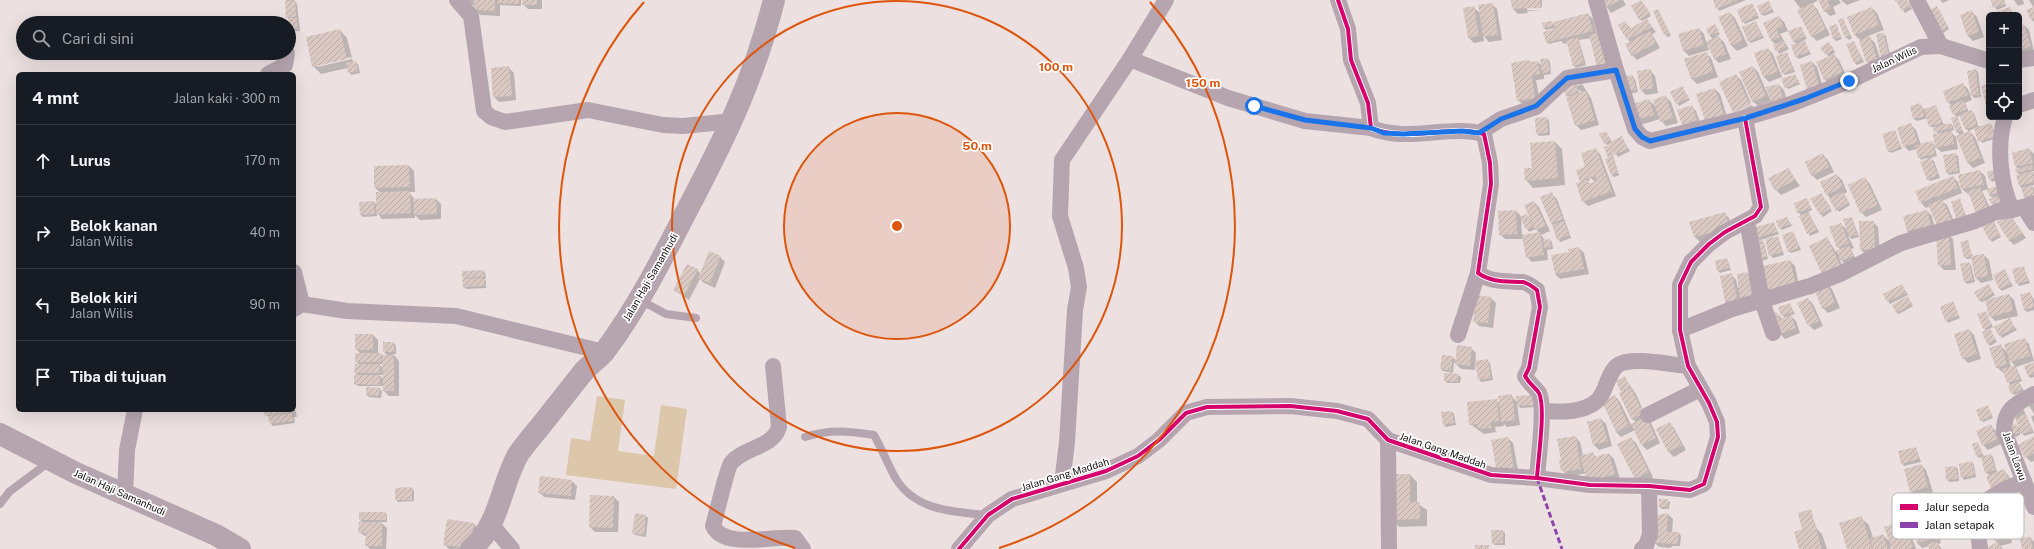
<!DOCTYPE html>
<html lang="id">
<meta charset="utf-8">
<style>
body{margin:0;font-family:"Public Sans",sans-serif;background:#242831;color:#f1f3f6}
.controls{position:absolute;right:12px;top:12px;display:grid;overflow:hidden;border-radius:6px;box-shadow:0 4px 16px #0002}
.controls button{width:36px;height:36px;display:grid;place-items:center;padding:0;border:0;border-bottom:1px solid #363941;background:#171b24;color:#f1f3f6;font:20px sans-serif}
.stop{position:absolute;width:12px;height:12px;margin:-9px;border:3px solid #1a73e8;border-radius:50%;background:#fff}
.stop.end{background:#1a73e8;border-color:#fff;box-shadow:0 1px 4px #0008}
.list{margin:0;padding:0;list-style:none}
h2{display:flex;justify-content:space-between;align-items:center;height:52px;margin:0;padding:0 16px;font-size:17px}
h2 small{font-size:13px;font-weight:400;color:#9ea1a6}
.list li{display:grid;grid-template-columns:26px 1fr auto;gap:12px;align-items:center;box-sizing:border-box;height:72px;padding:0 16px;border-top:1px solid #363941}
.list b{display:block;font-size:15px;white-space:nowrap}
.list p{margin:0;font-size:13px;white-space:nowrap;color:#9ea1a6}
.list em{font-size:13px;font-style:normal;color:#9ea1a6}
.icon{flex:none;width:22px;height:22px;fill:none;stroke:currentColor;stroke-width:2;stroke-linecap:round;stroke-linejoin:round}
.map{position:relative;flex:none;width:2034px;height:549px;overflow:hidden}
.search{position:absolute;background:#171b24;box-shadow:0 4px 16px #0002;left:16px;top:16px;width:280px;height:44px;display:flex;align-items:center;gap:10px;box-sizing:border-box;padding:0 14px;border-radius:22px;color:#9ea1a6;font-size:15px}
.panel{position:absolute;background:#171b24;box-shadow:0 4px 16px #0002;left:16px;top:72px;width:280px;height:340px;border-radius:6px}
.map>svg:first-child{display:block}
</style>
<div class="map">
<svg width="2034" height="549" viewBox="0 0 2034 549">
<defs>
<pattern id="building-hatch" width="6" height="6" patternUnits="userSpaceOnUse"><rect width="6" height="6" fill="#dac8c3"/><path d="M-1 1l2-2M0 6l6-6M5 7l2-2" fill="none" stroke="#baaba6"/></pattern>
</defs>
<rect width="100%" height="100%" fill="#ece0e0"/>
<polygon fill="#dcc7aa" points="597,396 625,400 618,451 654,456 661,405 687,409 676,489 566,475 571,438 590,441"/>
<g fill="#0003" fill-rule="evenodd">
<polygon points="286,0 294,0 297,4 300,31 292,32 290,29 289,19 287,17 288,2"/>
<polygon points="462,0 521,0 521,6 500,5 500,16 480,15 475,10 475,5 464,5"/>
<polygon points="523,0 542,0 542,9 528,9 523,4"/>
<polygon points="1512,0 1542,0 1542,7 1527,8 1527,10 1542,10 1527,11 1528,13 1518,14 1513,9"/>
<polygon points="1602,0 1623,0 1626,5 1611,13"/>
<polygon points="1714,0 1746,0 1719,11"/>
<polygon points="1794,0 1817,0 1817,1 1812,4 1817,9 1830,35 1817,41 1812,36 1801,9"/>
<polygon points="1819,0 1839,0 1841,3 1833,7 1836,14 1830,16 1825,11"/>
<polygon points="1841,0 1860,0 1847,5"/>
<polygon points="1897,0 1907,0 1912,9 1905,13"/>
<polygon points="1940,0 1949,0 1943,3"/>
<polygon points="1992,0 2004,0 2006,6 1997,10"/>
<polygon points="2014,0 2023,0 2024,4 2018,6"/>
<polygon points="2029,0 2034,0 2034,22 2031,19 2034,8"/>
<polygon points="1768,2 1774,12 1764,16 1762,14"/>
<polygon points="1643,3 1651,16 1642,21 1640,19"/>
<polygon points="1492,4 1497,9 1502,40 1489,42 1483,35 1484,41 1474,43 1469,38 1464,9 1473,7 1481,14"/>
<polygon points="1752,4 1759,18 1745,24 1743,22"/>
<polygon points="1872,8 1877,13 1884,30 1868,36 1875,43 1882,64 1872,67 1867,62 1861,41 1855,35 1848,18"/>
<polygon points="1658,10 1671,36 1667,37 1654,12"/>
<polygon points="1939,10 1949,29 1943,33 1941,30"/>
<polygon points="1972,12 1977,17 1984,37 1973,41 1968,36 1961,15"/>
<polygon points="1730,13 1735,18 1748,46 1737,51 1732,46 1719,18"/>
<polygon points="1588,14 1593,19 1597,34 1611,70 1603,72 1591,38 1579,40 1586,65 1576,68 1573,65 1568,43 1564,44 1561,41 1549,44 1547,42 1556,28 1546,30 1544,28 1551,22 1556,26"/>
<polygon points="1779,17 1784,22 1788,31 1780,34 1789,49 1779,54 1776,45 1772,41"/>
<polygon points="1843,19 1852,38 1849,40 1846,37"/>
<polygon points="1647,21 1656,32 1652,34 1660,48 1637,60 1632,55 1625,22 1631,29"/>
<polygon points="1756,23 1764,38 1751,43 1748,41"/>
<polygon points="1836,25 1842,39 1836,41 1834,39"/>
<polygon points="2024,25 2029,30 2034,52 2023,55 2019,51 2019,27"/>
<polygon points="1715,26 1720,34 1717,36 1724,42 1731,59 1719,63 1714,58 1708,43 1707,44 1709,50 1689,56 1684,51 1680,35 1699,29 1704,34 1706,42 1713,39 1710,36"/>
<polygon points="1801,27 1807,39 1803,40 1811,54 1799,59 1796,57 1797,44 1793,41"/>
<path d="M 340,30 L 347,38 L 353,62 L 358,64 L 360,73 L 351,75 L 348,68 L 321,74 L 313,66 ZM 351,57 L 352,59 L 317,67 L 317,65 Z"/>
<polygon points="1883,34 1886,36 1891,59 1877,35"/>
<polygon points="1854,42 1864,62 1857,65 1855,63"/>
<polygon points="1830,45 1835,52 1833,54 1839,60 1847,78 1830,85 1825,80 1817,62 1829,57 1822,48"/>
<polygon points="1768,49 1773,54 1782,77 1769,82 1764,77 1755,54"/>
<polygon points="1706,53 1711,58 1718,77 1697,84 1692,79 1685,59"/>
<polygon points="1787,53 1795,72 1785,75 1783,73"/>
<polygon points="1548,59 1550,62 1551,74 1544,75 1544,79 1536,80 1540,102 1523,105 1518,100 1530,63 1538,62 1542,66"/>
<polygon points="1812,62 1817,67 1825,94 1814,97"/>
<polygon points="1753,67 1758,72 1769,97 1779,85 1784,90 1789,109 1771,101 1758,106 1753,101"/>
<polygon points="509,68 514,73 516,100 499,102 494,97"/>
<polygon points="1650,70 1655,76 1658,93 1646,95 1641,90"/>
<polygon points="1976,70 1978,72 1981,97 1974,98 1972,95"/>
<polygon points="1736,75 1741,80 1751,103 1734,113"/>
<polygon points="1795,75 1800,84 1788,89 1786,87"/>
<polygon points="1633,77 1635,79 1638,92 1629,94"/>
<path d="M 1575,82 L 1577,86 L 1582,84 L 1591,98 L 1599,125 L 1581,130 L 1576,125 L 1569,98 L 1567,95 ZM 1578,89 L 1583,93 L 1580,94 Z"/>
<path d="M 1963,84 L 1968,89 L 1972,100 L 1965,103 L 1969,112 L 1971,111 L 1974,113 L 1979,128 L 1991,124 L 1997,138 L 1982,143 L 1975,128 L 1969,131 L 1975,137 L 1985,163 L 1973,168 L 1968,163 L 1960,135 L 1957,132 L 1956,117 L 1950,107 L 1952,106 L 1948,102 ZM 1960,115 L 1966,129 L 1969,132 L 1964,134 L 1957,117 Z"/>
<polygon points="1682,87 1690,100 1679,106 1677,103"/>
<polygon points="1715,89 1720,94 1728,120 1711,125"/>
<polygon points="1666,97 1671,102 1678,123 1666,126 1660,119 1640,125 1635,120 1649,100 1656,107"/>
<polygon points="1752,105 1755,110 1735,113"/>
<polygon points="1921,105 1924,110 1936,107 1944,125 1951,124 1953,126 1954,130 1950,131 1956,137 1958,149 1941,152 1934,145 1937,156 1930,158 1934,161 1940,178 1930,181 1928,179 1927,158 1921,160 1917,149 1909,151 1904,146 1911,125 1916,130 1921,145 1932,143 1936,147 1938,134 1934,128 1930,126 1928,118 1917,121 1914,119"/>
<polygon points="1691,106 1696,111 1701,125 1688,129 1683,124"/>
<polygon points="1991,117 2006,117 1994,120"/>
<polygon points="1547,118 1549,121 1550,135 1539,136 1537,134"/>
<polygon points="1895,131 1902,149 1891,153 1888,151"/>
<polygon points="1606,132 1612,142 1621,137 1630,151 1618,157 1610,144 1607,145 1611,149 1619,175 1614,177 1612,175 1608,146 1605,143"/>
<polygon points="1555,142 1562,149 1565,185 1533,188 1526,180"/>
<path d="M 1595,149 L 1600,154 L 1616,196 L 1588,206 L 1583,201 L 1582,182 L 1585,168 ZM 1589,176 L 1595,182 L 1590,184 L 1587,181 L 1590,180 Z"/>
<polygon points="2029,149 2034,154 2034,171 2032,171 2034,173 2034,185 2031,186 2034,188 2034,197 2027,199 2024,197 2023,189 2020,186 2020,175 2017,172 2018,169 2016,167 2013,153"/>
<polygon points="1955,154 1958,156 1960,173 1950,175 1947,173"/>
<polygon points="1823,155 1828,160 1834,172 1817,180 1812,175"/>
<polygon points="409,166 414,171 415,192 409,192 415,200 436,199 441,204 441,219 420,220 415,215 415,218 382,219 377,213 377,216 363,217 361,215 374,202 377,205 381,193 375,188 375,167"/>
<polygon points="1788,169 1800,186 1781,195 1776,190"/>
<polygon points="1980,171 1985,176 1988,189 1982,191 1993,214 1962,189 1959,175"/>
<polygon points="1997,171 2001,179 1992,182 1990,179"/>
<polygon points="1837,175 1842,180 1847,192 1844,194 1850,205 1839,212 1827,194"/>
<polygon points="1953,177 1958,182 1962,193 1942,201 1947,205 1956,226 1930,206 1926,208 1921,203"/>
<polygon points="1865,178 1870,184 1882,210 1866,217 1861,212"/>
<polygon points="2000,186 2006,203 1994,206 1990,199 1993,198 1989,195"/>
<polygon points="1552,194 1557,199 1571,238 1560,242 1552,224"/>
<polygon points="1821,194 1832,211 1823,217 1812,200"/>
<polygon points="1807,199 1812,210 1808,212 1819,232 1810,236 1800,217 1802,216 1798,212"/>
<polygon points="1959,200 1968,220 1960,222"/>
<polygon points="1534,202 1539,207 1550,231 1541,235 1545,240 1550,240 1552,242 1553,249 1547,250 1548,260 1532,262 1527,257 1524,239 1505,239 1500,234 1516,211 1521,216 1522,236 1539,233 1536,229 1529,232 1521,218 1526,215 1531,220"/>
<polygon points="1927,211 1932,216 1935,230 1913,236 1907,231"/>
<polygon points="1724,213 1729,218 1733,233 1700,242 1695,237 1691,222"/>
<polygon points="2010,215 2026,238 2014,245 2009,240"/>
<polygon points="1787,218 1792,226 1782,230 1780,228"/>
<polygon points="1852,218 1859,237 1852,239 1848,236 1854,248 1851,249 1855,258 1844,263 1839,258 1844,270 1828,278 1827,238 1836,252 1840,250 1830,228 1841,224 1848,231"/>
<polygon points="1993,220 2001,237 1992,242 1990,239"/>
<polygon points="1873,222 1878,227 1880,254 1866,255 1861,250"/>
<polygon points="1773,223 1779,234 1761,240 1764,243 1768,259 1762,261 1761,241 1757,238"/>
<polygon points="1793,232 1801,250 1791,253 1789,251"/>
<polygon points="1948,234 1953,239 1956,270 1944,270 1939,265"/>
<polygon points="1778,237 1784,255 1773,258 1770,255"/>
<polygon points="1967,241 1973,257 1984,255 1989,260 1993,280 1981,283 1976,278 1973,258 1967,259 1965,257"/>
<polygon points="1579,248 1584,253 1589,274 1560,279 1555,274 1570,253"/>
<polygon points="720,257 725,262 715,288 704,283 700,279 689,300 674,290 697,270 701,274"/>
<polygon points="1727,259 1731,270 1720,273 1718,271"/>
<polygon points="1790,261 1795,266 1800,290 1770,297"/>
<polygon points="1968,263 1971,265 1975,282 1967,284 1965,282 1961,265"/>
<polygon points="2023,267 2030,283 2019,286 2017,283"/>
<polygon points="483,271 485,273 486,279 484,279 486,281 486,288 466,289 464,287 466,280 463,278"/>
<polygon points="2005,271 2013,286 2002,291 2000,289"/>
<polygon points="1731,274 1736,280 1738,288 1748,274 1753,279 1756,302 1746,303 1740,297 1742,308 1721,277"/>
<polygon points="1827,284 1832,289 1840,308 1828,313 1823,308"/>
<polygon points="1902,285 1908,295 1890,304 1884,294"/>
<polygon points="1988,285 1995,295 1987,300 2009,295 2014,300 2018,316 1995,321 1990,316 1986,300 1982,302 1979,300"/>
<polygon points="2030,293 2034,300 2034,310 2027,312 2025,310"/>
<polygon points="1491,298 1496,303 1493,328 1479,326 1474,321"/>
<polygon points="1808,299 1813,304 1823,326 1814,330 1809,325"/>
<polygon points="1910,300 1913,306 1899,314 1896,312"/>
<polygon points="1952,303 1960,318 1948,323 1946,320"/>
<polygon points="1790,305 1795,314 1790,315 1796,321 1800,333 1785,339 1780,334 1777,313 1782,319 1785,318 1782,315"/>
<polygon points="1985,312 1993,327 1989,329 1997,342 1990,346 1988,343 1987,331 1984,328"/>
<polygon points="2010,320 2017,330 2002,338 1995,327"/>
<polygon points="1969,330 1974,335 1981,359 1968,363 1963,358"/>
<path d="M 373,335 L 378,340 L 378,354 L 388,356 L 384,352 L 384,343 L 394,343 L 396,346 L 396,354 L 393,354 L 399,361 L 399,396 L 389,396 L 384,391 L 384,386 L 358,386 L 355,384 L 359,376 L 355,373 L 359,365 L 356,361 L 361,354 L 356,349 ZM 379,364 L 383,364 L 384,369 ZM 379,375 L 384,375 L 384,380 Z"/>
<path d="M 2024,339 L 2029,344 L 2034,361 L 2016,367 L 2022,381 L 2019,382 L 2024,391 L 2014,395 L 2004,371 L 2002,372 L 1997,367 L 2000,345 L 2008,353 ZM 2009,359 L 2015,366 L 2011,367 Z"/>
<polygon points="1471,348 1476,353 1475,370 1461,369 1454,362 1453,373 1443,371 1441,369 1453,357 1456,361"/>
<polygon points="1488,361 1490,363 1493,380 1481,382 1479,379"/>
<polygon points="2034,364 2034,377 2031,378 2028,376"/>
<polygon points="1458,375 1461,377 1460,383 1447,383 1445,380"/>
<polygon points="1625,378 1636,394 1647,419 1651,423 1660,443 1647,450 1642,445 1635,430 1621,437 1616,432 1615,396 1620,402 1631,425 1636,422 1632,419 1621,394 1623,393 1622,391"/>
<polygon points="379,389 382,391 381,398 369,397 367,395"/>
<polygon points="1511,395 1517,402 1517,397 1537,407 1520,408 1517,404 1520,425 1507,427 1503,423 1504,426 1495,427 1496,432 1484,434 1470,424 1496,400 1500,404"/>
<polygon points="2034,401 2034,414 2028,404"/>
<polygon points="294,404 297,417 294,417 295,423 273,426 271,424 265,410 294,410"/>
<polygon points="1987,406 1993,418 1983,422 1981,420"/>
<polygon points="2023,408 2034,433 2024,436 2012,410"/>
<polygon points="1452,412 1454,414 1456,425 1446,427 1444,425"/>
<polygon points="2034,415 2034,424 2031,417"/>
<polygon points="1601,419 1606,424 1612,446 1599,450 1594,445"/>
<polygon points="1669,423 1674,428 1686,450 1674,457 1669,452 1657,430"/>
<polygon points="2015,425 2020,429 2020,435 2015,437 2013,435"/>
<polygon points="1991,426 1996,431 2001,444 1988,450 1983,445"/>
<polygon points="1575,437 1580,442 1583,456 1592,453 1597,458 1609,454 1614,459 1620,479 1593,487 1586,473 1569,477 1562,470"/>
<polygon points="2034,437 2034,461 2031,462 2026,457"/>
<polygon points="1508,438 1513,443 1519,475 1503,478"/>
<polygon points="1631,438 1636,443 1653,477 1641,483 1636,478"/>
<polygon points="1978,443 1984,457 1991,455 1993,457 1997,473 2003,470 2008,475 2014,488 1986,473 1982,457 1979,458 1977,456"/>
<polygon points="1916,448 1921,462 1904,466 1902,463"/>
<polygon points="1972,462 1974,465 1976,477 1964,480 1962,477"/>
<polygon points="1921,465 1926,470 1933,492 1916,497 1911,492 1905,470"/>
<polygon points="1956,467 1958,469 1959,481 1950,482 1947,480 1946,468"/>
<polygon points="1410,475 1417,482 1417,503 1427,510 1427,526 1399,527 1392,519"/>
<polygon points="572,481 577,486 575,500 544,497 539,492"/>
<polygon points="412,488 414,491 414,501 398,502 396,499"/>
<polygon points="591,496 614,497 619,502 618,532 595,532 590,527"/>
<polygon points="1667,500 1670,502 1669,509 1662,509 1660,507"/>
<polygon points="2000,506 2005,511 2012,543 2000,546 2003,549 1987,549 1998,544 1995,541 1988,509"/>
<polygon points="1810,511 1817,529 1822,534 1827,549 1800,549"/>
<polygon points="385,513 387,515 387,522 380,522 387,528 386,549 370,549 366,545 367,537 359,532 363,523 360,520"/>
<polygon points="1668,514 1673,519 1672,533 1679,533 1681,536 1680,546 1672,546 1671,548 1659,547 1654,542"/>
<polygon points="646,516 648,518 646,537 635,535 633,533"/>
<polygon points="1930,516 1935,521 1941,543 1938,544 1942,549 1930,549 1930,546 1922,548 1917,543"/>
<polygon points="1861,518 1869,525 1873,538 1883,535 1891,543 1903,521 1908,526 1916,549 1893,549 1892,546 1890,547 1891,549 1848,549"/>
<polygon points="473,523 478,528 475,549 449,549 444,544"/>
<polygon points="1502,531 1505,533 1505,545 1495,545 1493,543"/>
<polygon points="2030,537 2034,542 2034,549 2024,549"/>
</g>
<g fill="url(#building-hatch)" fill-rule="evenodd">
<polygon points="295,0 296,17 286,18 285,1"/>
<polygon points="474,0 495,0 495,11 474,10"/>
<polygon points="497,0 519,0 519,4 497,3"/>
<rect x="522" y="0" width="15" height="5"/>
<polygon points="1511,0 1540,0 1541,8 1512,9"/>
<polygon points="1601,0 1621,0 1605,8"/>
<polygon points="1641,0 1650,13 1639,20 1631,6"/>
<polygon points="1713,0 1738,0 1716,9"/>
<polygon points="1818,0 1832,0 1828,2 1831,8 1824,12"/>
<polygon points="1895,0 1907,0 1911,6 1902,11"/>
<polygon points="1991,0 2003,0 2005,4 1993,8"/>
<polygon points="1769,1 1772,10 1761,15 1757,6"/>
<polygon points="1493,3 1498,35 1483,37 1478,5"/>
<polygon points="1752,3 1758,15 1742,23 1737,10"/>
<polygon points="1812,3 1826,29 1811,37 1797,10"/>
<polygon points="1474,6 1479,36 1468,38 1463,8"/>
<polygon points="1937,6 1948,27 1940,31 1929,10"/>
<polygon points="1872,7 1879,25 1854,35 1847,17"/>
<polygon points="2010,7 2013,15 1997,15 1996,12"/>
<polygon points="2034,7 2034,19 2031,20 2026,10"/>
<polygon points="1658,9 1669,33 1664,35 1653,11"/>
<polygon points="1972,10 1979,32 1967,36 1960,15"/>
<polygon points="1730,12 1743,40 1731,46 1718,17"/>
<polygon points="1588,13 1593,31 1546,43 1543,32 1555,29 1554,22"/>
<polygon points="1779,16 1783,26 1776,29 1780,37 1771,41 1763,23"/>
<polygon points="288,18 297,18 298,29 289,30"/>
<polygon points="1843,18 1850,36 1845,38 1838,20"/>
<polygon points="1647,19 1652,27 1627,40 1618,25 1625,21 1629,29"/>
<polygon points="1552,21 1553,26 1543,28 1542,23"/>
<polygon points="1756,21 1762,36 1748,42 1742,27"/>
<polygon points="1715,24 1719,32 1709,36 1706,29"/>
<polygon points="1837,24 1840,37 1833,39 1829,26"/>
<polygon points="2024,24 2031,47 2019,50 2019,26"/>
<polygon points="1801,26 1805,36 1793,42 1788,31"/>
<polygon points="1699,28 1704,45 1683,51 1678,34"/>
<polygon points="340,29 347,59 312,67 306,37"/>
<polygon points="1650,31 1656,43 1631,56 1625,44"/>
<polygon points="1598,33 1606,65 1597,67 1589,35"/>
<polygon points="1884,33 1889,57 1881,58 1876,34"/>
<polygon points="1719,36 1726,54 1714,59 1706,41"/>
<polygon points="1870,36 1877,59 1866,62 1859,40"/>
<polygon points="1578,37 1584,63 1573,66 1566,40"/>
<polygon points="1784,40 1787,46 1776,52 1773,45"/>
<polygon points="1805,40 1809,52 1795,57 1791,45"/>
<polygon points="1854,41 1862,60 1854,63 1846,44"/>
<polygon points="1828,42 1834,49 1826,55 1820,48"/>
<polygon points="1768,48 1778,72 1763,77 1754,53"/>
<polygon points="1707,52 1713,72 1691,79 1684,59"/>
<polygon points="1787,52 1793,70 1782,74 1776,56"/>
<polygon points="1834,54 1842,72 1824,80 1816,62"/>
<polygon points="1548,58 1550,72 1542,73 1540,59"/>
<polygon points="1529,60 1530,62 1538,61 1540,74 1532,75 1535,98 1517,101 1511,63"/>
<polygon points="356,61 358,71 348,73 346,63"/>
<polygon points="1812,61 1820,89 1808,93 1800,65"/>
<polygon points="509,66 512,96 493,97 491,68"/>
<polygon points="1753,66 1766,96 1752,102 1739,72"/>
<polygon points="1651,69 1653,89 1640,90 1637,71"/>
<polygon points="1976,69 1979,95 1971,96 1967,71"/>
<polygon points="1736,74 1750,105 1733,113 1719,82"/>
<polygon points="1795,74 1799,82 1785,88 1781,79"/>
<polygon points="1633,75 1636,90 1626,92 1623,77"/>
<polygon points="1575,81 1578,92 1566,96 1562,85"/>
<polygon points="1963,83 1968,95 1947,103 1943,91"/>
<polygon points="1779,84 1785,104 1772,108 1766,87"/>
<polygon points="1989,84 1989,115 1988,115 1981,86"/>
<polygon points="1682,86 1689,98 1676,104 1670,92"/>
<polygon points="1715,88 1724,115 1705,121 1696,94"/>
<polygon points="1586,91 1595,120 1575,126 1566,97"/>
<polygon points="1666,95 1673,118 1660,122 1653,100"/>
<polygon points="1649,99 1654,115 1634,120 1630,105"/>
<polygon points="1963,100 1967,109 1953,115 1949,106"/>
<polygon points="1921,103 1924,117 1913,119 1910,106"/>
<polygon points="1692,105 1697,120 1682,125 1677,110"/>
<polygon points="1936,105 1942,123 1929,127 1924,109"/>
<polygon points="1972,110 1977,125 1965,129 1959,115"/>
<polygon points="1957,116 1962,130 1956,132 1951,118"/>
<polygon points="1547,117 1548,133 1536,134 1535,118"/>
<polygon points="1911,123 1918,142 1903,147 1897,128"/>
<polygon points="1951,123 1952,128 1934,132 1933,127"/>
<polygon points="1991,123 1995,136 1978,142 1974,128"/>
<polygon points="1895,130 1901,147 1888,152 1882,134"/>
<polygon points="1606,131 1610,140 1604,144 1599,134"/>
<polygon points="1952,131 1954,144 1935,148 1933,134"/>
<polygon points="1970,131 1981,158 1967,163 1956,136"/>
<polygon points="1622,136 1628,149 1614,155 1608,143"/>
<polygon points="1555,141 1558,178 1525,181 1524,168 1532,168 1530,143"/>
<polygon points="1932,141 1935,154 1918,158 1915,145"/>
<polygon points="1609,145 1618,173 1611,175 1605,159 1608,158 1604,147"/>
<path d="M 1596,148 L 1612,191 L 1582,202 L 1576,183 L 1580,182 L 1576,170 L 1585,167 L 1581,153 ZM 1595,176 L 1597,181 L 1588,184 L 1586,179 Z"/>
<polygon points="2029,148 2033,163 2015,167 2012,153"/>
<polygon points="1823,153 1829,167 1811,176 1805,162"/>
<polygon points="1956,153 1958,171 1946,173 1943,155"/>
<polygon points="1931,157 1938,175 1927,180 1920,162"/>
<polygon points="409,165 410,187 374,188 374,166"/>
<polygon points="2032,165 2033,169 2016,173 2015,169"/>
<polygon points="1789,168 1795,180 1775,191 1768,178"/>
<polygon points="1997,169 1999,177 1989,180 1987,172"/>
<polygon points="1980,170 1984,185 1961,189 1958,175"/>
<polygon points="2033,171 2034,182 2019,186 2016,175"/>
<polygon points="1837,174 1843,187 1826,195 1820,182"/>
<polygon points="1953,176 1958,188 1920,203 1915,191"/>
<polygon points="1865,177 1878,205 1860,213 1848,185"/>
<polygon points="2001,185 2002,192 1989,195 1987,189"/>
<polygon points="2032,185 2034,195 2024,197 2021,188"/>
<polygon points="1980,187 1988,209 1976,213 1968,191"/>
<polygon points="410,191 411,213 376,215 376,192"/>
<polygon points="1842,191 1849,202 1836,211 1829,199"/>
<polygon points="1552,192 1563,219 1551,224 1540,197"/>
<polygon points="1821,193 1831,208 1820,215 1810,199"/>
<polygon points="2003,195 2004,201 1991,204 1989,199"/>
<polygon points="436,198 437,214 414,215 413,199"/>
<polygon points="1807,198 1811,208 1797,213 1794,203"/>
<polygon points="1960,198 1966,217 1957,221 1951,202"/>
<polygon points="1942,199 1952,221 1938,227 1928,205"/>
<polygon points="374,201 375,214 360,215 359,202"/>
<polygon points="1534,201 1546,226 1535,230 1524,205"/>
<polygon points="1516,210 1517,234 1499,235 1498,211"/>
<polygon points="1927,210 1931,225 1907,231 1903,216"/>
<polygon points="1725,212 1729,228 1694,237 1689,222"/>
<polygon points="1809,212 1817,230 1807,234 1799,216"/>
<polygon points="1527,214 1533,227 1526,230 1520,217"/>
<polygon points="2010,214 2022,233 2009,241 1997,222"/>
<polygon points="1787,217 1790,224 1779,229 1776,221"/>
<polygon points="1852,217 1857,235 1849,237 1843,219"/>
<polygon points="1991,217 2000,235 1989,240 1980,222"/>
<polygon points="1564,221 1569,235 1557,240 1552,225"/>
<polygon points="1859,221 1874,221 1875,249 1860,250"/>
<polygon points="1774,222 1777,232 1757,238 1753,228"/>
<polygon points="1841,223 1849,243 1837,248 1829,227"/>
<polygon points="1793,231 1799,248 1788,252 1782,235"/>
<polygon points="1540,232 1544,255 1526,258 1522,235"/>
<polygon points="1949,233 1951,265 1938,266 1936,234"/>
<polygon points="1778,236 1782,252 1769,256 1765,239"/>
<polygon points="1827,237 1840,265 1822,274 1809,246"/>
<polygon points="1550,239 1551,247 1544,248 1543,240"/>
<polygon points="1762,239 1767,257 1758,259 1754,242"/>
<polygon points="1968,240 1972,256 1964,258 1960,242"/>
<polygon points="1849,245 1853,256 1841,261 1836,251"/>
<polygon points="1579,247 1584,269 1555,274 1551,255 1569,252 1568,249"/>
<polygon points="709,251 721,256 710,283 698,279"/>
<polygon points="1984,254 1988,276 1975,278 1971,256"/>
<polygon points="1727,258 1729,268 1717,271 1715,261"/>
<polygon points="1790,260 1796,285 1764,292 1758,267"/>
<polygon points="1969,262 1973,280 1964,282 1960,264"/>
<polygon points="687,264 698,269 684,296 673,290"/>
<polygon points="2024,266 2028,281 2016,284 2012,269"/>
<polygon points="2005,269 2011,284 1999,289 1993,275"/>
<polygon points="483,270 484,277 462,278 462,271"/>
<polygon points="1748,272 1752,297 1740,298 1737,274"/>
<polygon points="1732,273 1738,304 1726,306 1720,276"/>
<polygon points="484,278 485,286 463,287 462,279"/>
<polygon points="1827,283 1835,303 1822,309 1814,288"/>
<polygon points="1902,284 1906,293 1887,302 1883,294"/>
<polygon points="1989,284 1993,293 1979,301 1974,292"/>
<polygon points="2030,292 2034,307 2024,310 2020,295"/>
<polygon points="2009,294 2013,311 1989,317 1985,300"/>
<polygon points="1476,295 1491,297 1488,323 1473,322"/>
<polygon points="1908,296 1912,304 1896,313 1892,305"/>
<polygon points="1808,298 1819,321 1808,326 1797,303"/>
<polygon points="1953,301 1959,315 1945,321 1940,307"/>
<polygon points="1790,303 1793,312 1781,316 1778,307"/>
<polygon points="1986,311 1991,325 1983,329 1977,314"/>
<polygon points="1777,312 1779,319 1791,315 1796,328 1779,334 1771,314"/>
<polygon points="2010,318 2015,328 1999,336 1994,327"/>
<polygon points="1990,328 1996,340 1987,344 1982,332"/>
<polygon points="1969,329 1977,354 1962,359 1954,334"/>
<rect x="355" y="334" width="18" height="16"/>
<polygon points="2025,338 2030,356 2010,362 2004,344"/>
<rect x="383" y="342" width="11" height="10"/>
<polygon points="2001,344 2007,364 1996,368 1989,348"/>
<polygon points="1457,345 1472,347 1470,366 1455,364"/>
<rect x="355" y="353" width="26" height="9"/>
<polygon points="382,355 394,355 394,391 383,391"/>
<polygon points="1442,355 1453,356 1451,371 1440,369"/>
<polygon points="1488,359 1491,378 1478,380 1475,361"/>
<polygon points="2034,362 2034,374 2028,376 2024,366"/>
<polygon points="355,364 380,364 380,373 354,373"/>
<polygon points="2015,365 2020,379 2007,383 2002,369"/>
<polygon points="1444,373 1459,374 1458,382 1444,381"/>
<polygon points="354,375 380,375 380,385 354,384"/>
<polygon points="1625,376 1630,387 1621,392 1616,381"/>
<polygon points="2019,381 2022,389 2011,394 2008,386"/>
<polygon points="366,387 380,388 379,396 366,395"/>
<polygon points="1631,388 1644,414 1631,419 1619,393"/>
<polygon points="1512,394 1515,420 1501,422 1498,396"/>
<polygon points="1535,395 1535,405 1517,406 1516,396"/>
<polygon points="1615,395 1629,426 1616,432 1602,402"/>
<polygon points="1497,399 1499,421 1491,422 1491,428 1478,429 1477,424 1469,425 1467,402"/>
<polygon points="1988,405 1992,416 1980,421 1976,410"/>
<polygon points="264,410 292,410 292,412 265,416"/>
<polygon points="1452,411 1454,423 1443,425 1441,412"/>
<polygon points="292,413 293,421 270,424 268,416"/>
<polygon points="2026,414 2032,431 2021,434 2015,418"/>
<polygon points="1646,417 1656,438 1641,445 1631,424"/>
<polygon points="1601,418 1608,441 1593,445 1587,422"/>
<polygon points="1670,422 1682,445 1668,452 1656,429"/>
<polygon points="1991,424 1997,439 1982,446 1976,431"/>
<polygon points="2016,424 2019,433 2012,435 2009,426"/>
<polygon points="1576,436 1581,469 1563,472 1563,470 1561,471 1559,460 1561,460 1557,439"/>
<polygon points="2034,436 2034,453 2025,458 2018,445"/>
<polygon points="1509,437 1514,470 1497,473 1491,440"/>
<polygon points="1631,437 1649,472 1635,479 1617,444"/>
<polygon points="1978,442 1982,454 1976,456 1972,444"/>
<polygon points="1916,447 1919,459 1901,464 1898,451"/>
<polygon points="1593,452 1594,457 1609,453 1615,474 1587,482 1580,456"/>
<polygon points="1991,454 1995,470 1985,473 1981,457"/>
<polygon points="1972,461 1975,475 1961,478 1959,464"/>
<polygon points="1922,464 1928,487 1910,492 1904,469"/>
<polygon points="1956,466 1958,479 1946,480 1945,467"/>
<polygon points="2004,469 2010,483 1992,491 1986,476"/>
<polygon points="1390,474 1410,474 1410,502 1420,502 1420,519 1391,520"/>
<polygon points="540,476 572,480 571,496 538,493"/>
<polygon points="412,487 412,500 395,500 395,488"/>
<polygon points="590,495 614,496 613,528 589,527"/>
<rect x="1659" y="499" width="9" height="8"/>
<polygon points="2001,505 2008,538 1994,541 1987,508"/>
<polygon points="1811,509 1815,525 1822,549 1799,549 1794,532 1802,529 1798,513"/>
<rect x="359" y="512" width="27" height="8"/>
<polygon points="635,513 646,515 644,535 632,534"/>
<polygon points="1668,513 1667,532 1679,532 1678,544 1653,543 1654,516"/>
<polygon points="1930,515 1936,538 1917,543 1910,521"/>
<polygon points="1862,516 1872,549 1847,549 1839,523"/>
<polygon points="447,519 474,523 470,548 443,545"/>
<polygon points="1904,520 1913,547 1908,549 1892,549 1884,527"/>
<polygon points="359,522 382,522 382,546 365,546 366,533 358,533"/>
<polygon points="1491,530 1503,530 1503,543 1492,544"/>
<polygon points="1883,534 1888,549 1873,549 1870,539"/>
<polygon points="2030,536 2033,549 2022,549 2020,539"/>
<polygon points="1937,541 1940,549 1929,549 1928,544"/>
<polygon points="1998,542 2001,549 1984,549"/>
<rect x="1475" y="545" width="14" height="4"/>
</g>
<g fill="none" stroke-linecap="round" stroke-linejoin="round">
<g stroke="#b6a5af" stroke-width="8">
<polyline points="640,300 666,314 696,318"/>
<path d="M 805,437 C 830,429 848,431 874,435 C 882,449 888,465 896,479 C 916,511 954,512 988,515"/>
<polyline points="0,504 9,492 49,462"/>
</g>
<g stroke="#b6a5af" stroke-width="16">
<polyline points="457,0 471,16 484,111 491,117 505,122 588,110 663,125 683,126 733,121"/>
<path d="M 1338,0 L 1348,29 L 1351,60 L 1368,103 L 1371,128 C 1408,143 1449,124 1484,134 L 1490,163 L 1491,184 L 1478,273 C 1492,283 1507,281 1523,282 C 1528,283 1533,287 1537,290 L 1540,307 L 1529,368 L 1525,376 C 1530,385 1535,387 1539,393 C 1546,408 1538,459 1537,478"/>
<polyline points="1596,0 1616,70 1635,129 1642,137 1650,141 1745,118 1791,104 1849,81 1921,47 1941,46 1989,61"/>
<polyline points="1917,0 1941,46"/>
<polyline points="1130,59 1228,98 1305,121 1371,128"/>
<polyline points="2019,60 2034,58"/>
<polyline points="268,74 285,65 287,53"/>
<polyline points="2019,105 2034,100"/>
<path d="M 2005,117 C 1996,146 2000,182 2012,210"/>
<polyline points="1479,133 1501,119 1536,107 1567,78 1616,70"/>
<polyline points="2024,207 2034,223"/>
<polyline points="1747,221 1762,301 1773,333"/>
<polyline points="294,272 302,304"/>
<polyline points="294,309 302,304 347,311 456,316 604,352"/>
<polyline points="1680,330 1732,309 1810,286 1840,274 1901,243 1975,221 1996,212 2012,210 2034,204"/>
<polyline points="1458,335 1478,273"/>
<path d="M 773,366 L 779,427 C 773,448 744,447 731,463 C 727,468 716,516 713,526 C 724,549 770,536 795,538 L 803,549"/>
<path d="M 2034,394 C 2016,404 2004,408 2004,431 L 2034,507"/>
<path d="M 1542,411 C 1561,412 1594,414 1603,392 C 1607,384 1610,371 1618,365 C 1632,356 1671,365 1688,366"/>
<polyline points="1648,415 1700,389"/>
<polyline points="1388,440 1389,549"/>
<polyline points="1062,483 1067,442 1075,310 1079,287 1076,268 1060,216 1062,160 1130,59 1166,0"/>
<polyline points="125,495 127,450 135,410"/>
<polyline points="491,524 512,549"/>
<polyline points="959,549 988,515 1012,499 1106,471 1138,456 1159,440 1186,413 1207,407 1290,406 1337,411 1368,419 1388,440 1491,475 1537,478 1590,485 1649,486 1690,490 1704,484 1718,437 1717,422 1709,403 1688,366 1680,330 1680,285 1691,262 1709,244 1725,232 1755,216 1761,207 1745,118"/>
<polyline points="1642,549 1646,546 1650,534 1649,486"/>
<polyline points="1980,549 1978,531 1982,503 2005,489 2024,481"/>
</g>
<g stroke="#b6a4ae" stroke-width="22">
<polyline points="0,434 76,473 216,535 240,549"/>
<path d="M 471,549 C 500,526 501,483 519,453 C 525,445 532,436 539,428 C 554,409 569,390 584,371 C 591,364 599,358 605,351 C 637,308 661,261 685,214 C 723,142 754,80 774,0"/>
</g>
<polyline stroke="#8e44ad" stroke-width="3" stroke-dasharray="6 3" stroke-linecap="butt" points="1537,478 1562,549"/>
<g stroke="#fff" stroke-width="6">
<g id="cycleway">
<path d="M 1338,0 L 1348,29 L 1351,60 L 1368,103 L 1371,128 C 1408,143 1449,124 1484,134 L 1490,163 L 1491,184 L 1478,273 C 1492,283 1507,281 1523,282 C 1528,283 1533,287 1537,290 L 1540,307 L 1529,368 L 1525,376 C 1530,385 1535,387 1539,393 C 1546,408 1538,459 1537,478"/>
<polyline points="959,549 988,515 1012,499 1106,471 1138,456 1159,440 1186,413 1207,407 1290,406 1337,411 1368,419 1388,440 1491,475 1537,478 1590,485 1649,486 1690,490 1704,484 1718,437 1717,422 1709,403 1688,366 1680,330 1680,285 1691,262 1709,244 1725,232 1755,216 1761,207 1745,118"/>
</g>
</g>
<use href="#cycleway" stroke="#d6006c" stroke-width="4"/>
</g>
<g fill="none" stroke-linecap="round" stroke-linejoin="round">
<polyline stroke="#1a73e8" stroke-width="5" points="1254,106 1305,120 1371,128 1384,133 1403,134 1462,131 1479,133 1501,119 1536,106 1567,78 1616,70 1635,129 1642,137 1650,141 1746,118 1804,99 1849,81"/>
</g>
<circle cx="897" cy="226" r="113" fill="#de550c" fill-opacity=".12"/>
<g fill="none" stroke="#de550c" stroke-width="2">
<circle cx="897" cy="226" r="113"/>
<circle cx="897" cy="226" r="225"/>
<path d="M795 548A338 338 0 0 1 644 2M1150 2A338 338 0 0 1 999 548"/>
</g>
<g text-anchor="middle" stroke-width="3.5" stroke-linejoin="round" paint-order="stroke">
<g font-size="10" fill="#191212" stroke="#fff">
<text transform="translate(1894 59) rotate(-25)" y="4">Jalan Wilis</text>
<text transform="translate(650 277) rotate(-60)" y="4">Jalan Haji Samanhudi</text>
<text transform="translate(1443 450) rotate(19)" y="4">Jalan Gang Maddah</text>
<text transform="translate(2015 456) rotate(70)" y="4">Jalan Lawu</text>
<text transform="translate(1065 474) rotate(-17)" y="4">Jalan Gang Maddah</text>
<text transform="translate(120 492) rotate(24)" y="4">Jalan Haji Samanhudi</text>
</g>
</g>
<rect x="1892" y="493" width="132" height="46" rx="6" fill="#fff" stroke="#bab8b8" stroke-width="1"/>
<rect x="1900" y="504" width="18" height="6" fill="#d6006c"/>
<rect x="1900" y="522" width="18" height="6" fill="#8e44ad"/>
<g font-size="11" fill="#191212">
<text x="1925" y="511">Jalur sepeda</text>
<text x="1925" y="529">Jalan setapak</text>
</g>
<circle cx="897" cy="226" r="6" fill="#de550c" stroke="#fff" stroke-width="2"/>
<g font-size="12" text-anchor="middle" font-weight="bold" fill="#de550c" stroke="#fff" stroke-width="3.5" stroke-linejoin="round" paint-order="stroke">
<text x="1056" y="71">100 m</text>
<text x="1203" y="87">150 m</text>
<text x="977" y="150">50 m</text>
</g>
</svg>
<div class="controls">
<button>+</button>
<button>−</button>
<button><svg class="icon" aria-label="locate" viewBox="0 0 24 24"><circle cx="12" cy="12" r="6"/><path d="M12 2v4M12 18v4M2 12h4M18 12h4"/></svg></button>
</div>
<div class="stop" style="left:1254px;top:106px"></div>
<div class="stop end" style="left:1849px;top:81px"></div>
<div class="search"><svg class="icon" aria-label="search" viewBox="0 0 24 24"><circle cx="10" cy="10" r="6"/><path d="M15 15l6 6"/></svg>Cari di sini</div>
<section class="panel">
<h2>4 mnt<small>Jalan kaki · 300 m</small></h2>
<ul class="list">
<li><svg class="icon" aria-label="ahead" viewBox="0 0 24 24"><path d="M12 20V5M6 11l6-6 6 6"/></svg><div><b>Lurus</b></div><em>170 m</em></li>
<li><svg class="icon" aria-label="right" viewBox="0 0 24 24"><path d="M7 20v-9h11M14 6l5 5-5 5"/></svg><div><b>Belok kanan</b><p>Jalan Wilis</p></div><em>40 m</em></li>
<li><svg class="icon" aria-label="left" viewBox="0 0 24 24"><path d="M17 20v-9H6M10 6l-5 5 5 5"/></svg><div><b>Belok kiri</b><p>Jalan Wilis</p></div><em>90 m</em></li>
<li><svg class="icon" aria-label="arrive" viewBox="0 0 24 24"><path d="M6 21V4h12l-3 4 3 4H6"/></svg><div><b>Tiba di tujuan</b></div></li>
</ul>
</section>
</div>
